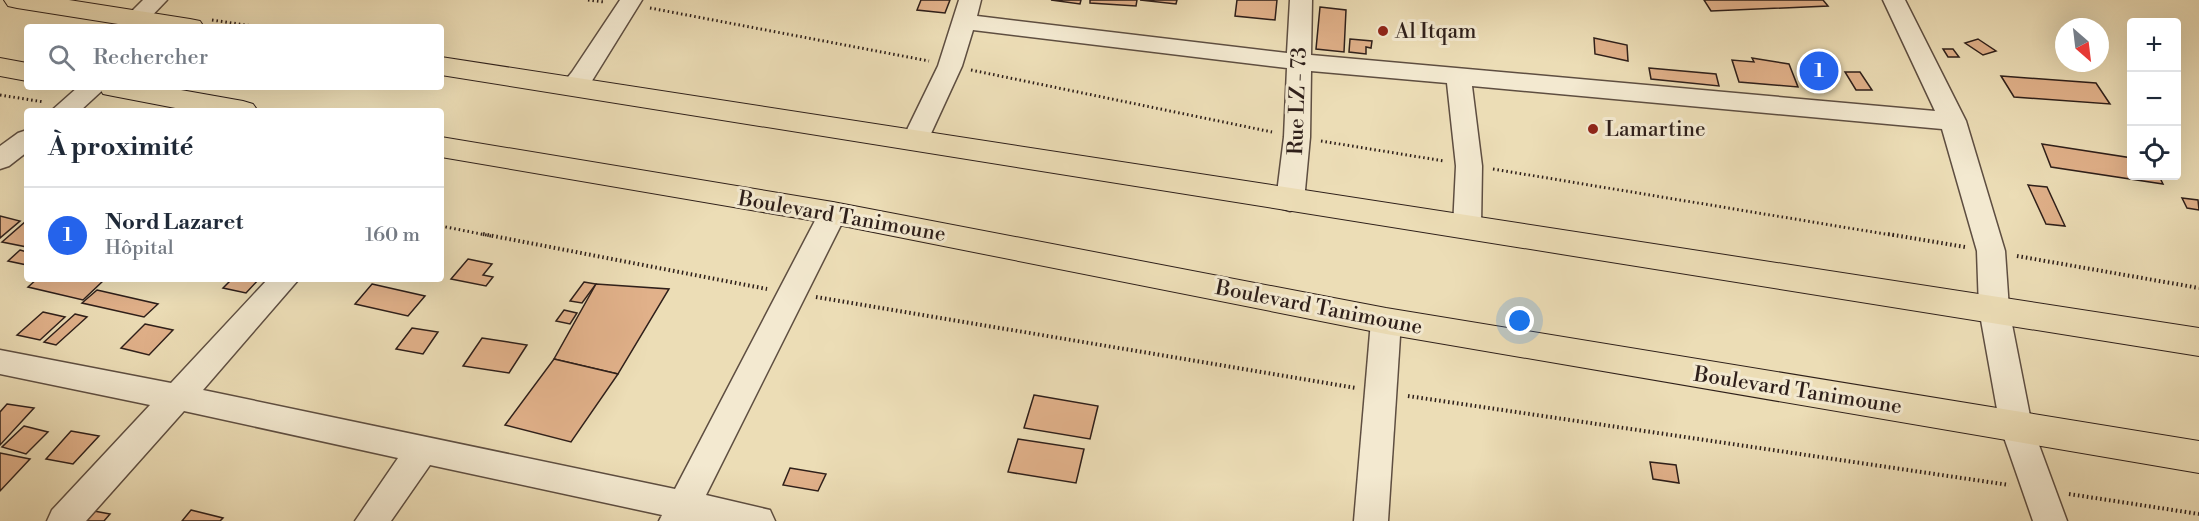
<!DOCTYPE html>
<html lang="fr">
<meta charset="utf-8">
<style>
body{margin:0;font-family:"Libre Bodoni",serif;background:#f2f2f3;color:#1f2937}
.controls{position:absolute;right:18px;top:18px;display:grid;overflow:hidden;border-radius:6px;box-shadow:0 6px 24px #0002}
.controls button{width:54px;height:54px;display:grid;place-items:center;padding:0;border:0;border-bottom:2px solid #e0e1e3;background:#fff;color:#1f2937;font:30px sans-serif}
.compass{position:absolute;left:2055px;top:18px;width:54px;height:54px;border-radius:50%;background:#fff;box-shadow:0 6px 24px #0002;rotate:152deg}
.you{position:absolute;left:1520px;top:321px;width:21px;height:21px;margin:-15px;border:4px solid #fff;border-radius:50%;background:#1a73e8;box-shadow:0 0 0 9px #1a73e833}
.badge{display:grid;place-items:center;width:39px;height:39px;border-radius:50%;background:#2563eb;color:#fff;font-size:20px;font-weight:700}
.pin{position:absolute;translate:-50% -50%;border:3px solid #fff;box-shadow:0 2px 6px #0006}
.list{margin:0;padding:0;list-style:none}
h2{display:flex;justify-content:space-between;align-items:center;height:78px;margin:0;padding:0 24px;font-size:26px}
h2 small{font-size:20px;font-weight:400;color:#747a83}
.list li{display:grid;grid-template-columns:39px 1fr auto;gap:18px;align-items:center;box-sizing:border-box;height:96px;padding:0 24px;border-top:2px solid #e0e1e3}
.list b{display:block;font-size:22px;white-space:nowrap}
.list p{margin:0;font-size:20px;white-space:nowrap;color:#747a83}
.list em{font-size:20px;font-style:normal;color:#747a83}
.icon{flex:none;width:33px;height:33px;fill:none;stroke:currentColor;stroke-width:2;stroke-linecap:round;stroke-linejoin:round}
.map{position:relative;flex:none;width:2199px;height:521px;overflow:hidden}
.search{position:absolute;background:#fff;box-shadow:0 6px 24px #0002;left:24px;top:24px;width:420px;height:66px;display:flex;align-items:center;gap:15px;box-sizing:border-box;padding:0 21px;border-radius:6px;color:#747a83;font-size:22px}
.panel{position:absolute;background:#fff;box-shadow:0 6px 24px #0002;left:24px;top:108px;width:420px;height:174px;border-radius:6px}
.map>svg:first-child{display:block}
</style>
<div class="map">
<svg width="2199" height="521" viewBox="0 0 2199 521">
<rect width="100%" height="100%" fill="#ecddb6"/>
<filter id="stains"><feTurbulence type="fractalNoise" baseFrequency=".00333" numOctaves="4"/><feColorMatrix values="0 0 0 0 .2 0 0 0 0 .09 0 0 0 0 .02 0 0 0 .5 -.17"/></filter>
<radialGradient id="worn" r=".72"><stop offset=".6" stop-color="#630" stop-opacity="0"/><stop offset="1" stop-color="#630" stop-opacity=".3"/></radialGradient>
<g fill="#e1b18a" stroke="#2e1f1a" stroke-width="1.5">
<polygon points="921,0 950,0 945,13 917,10"/>
<polygon points="1051,0 1081,0 1080,4"/>
<polygon points="1090,0 1137,0 1136,6 1090,3"/>
<polygon points="1140,0 1177,0 1176,4"/>
<polygon points="1237,0 1277,0 1275,20 1235,16"/>
<polygon points="1704,0 1823,0 1828,6 1711,11"/>
<polygon points="1320,7 1346,10 1344,52 1316,49"/>
<polygon points="1594,38 1627,45 1628,61 1595,54"/>
<polygon points="1350,39 1372,41 1371,48 1366,47 1366,54 1349,52"/>
<polygon points="1978,39 1996,51 1983,55 1965,43"/>
<polygon points="1943,49 1953,49 1959,57 1948,57"/>
<polygon points="1752,58 1789,64 1798,87 1739,82 1732,60 1754,62"/>
<polygon points="1649,68 1716,74 1719,86 1651,79"/>
<polygon points="1845,72 1860,72 1872,90 1856,90"/>
<polygon points="2001,76 2096,83 2110,104 2014,97"/>
<polygon points="2042,144 2132,158 2132,176 2159,176 2163,184 2051,167"/>
<polygon points="2028,185 2047,187 2065,226 2046,224"/>
<polygon points="2182,198 2198,200 2199,210 2187,208"/>
<polygon points="0,216 20,221 0,238"/>
<polygon points="25,222 27,223 27,247 2,242"/>
<polygon points="20,250 27,252 27,265 8,261"/>
<polygon points="468,259 492,264 483,275 493,277 486,286 451,279"/>
<polygon points="37,279 93,279 103,281 83,300 28,287"/>
<polygon points="232,279 259,279 246,293 223,288"/>
<polygon points="584,282 596,284 582,303 570,301"/>
<polygon points="372,284 425,296 408,316 355,304"/>
<polygon points="596,284 669,289 618,374 554,359"/>
<polygon points="97,290 158,304 144,317 82,303"/>
<polygon points="564,310 577,313 570,324 556,321"/>
<polygon points="43,312 65,317 40,340 17,335"/>
<polygon points="75,314 87,317 56,345 44,342"/>
<polygon points="145,324 173,330 149,355 121,348"/>
<polygon points="412,328 438,332 423,354 396,349"/>
<polygon points="482,338 527,345 509,373 463,366"/>
<polygon points="554,359 618,374 571,442 505,425"/>
<polygon points="1034,395 1098,406 1090,439 1024,428"/>
<polygon points="7,404 34,408 0,445 0,412"/>
<polygon points="24,426 48,432 26,454 2,447"/>
<polygon points="71,431 99,436 73,464 46,459"/>
<polygon points="1018,439 1084,449 1076,483 1008,472"/>
<polygon points="0,453 30,459 0,491"/>
<polygon points="1650,462 1676,465 1679,483 1653,479"/>
<polygon points="790,468 826,474 818,491 783,485"/>
<polygon points="191,510 223,518 220,521 182,521"/>
<polygon points="94,511 110,514 104,521 86,521"/>
</g>
<g fill="none" stroke-linecap="round" stroke-linejoin="round">
<g stroke="#5e4e41" stroke-width="3">
<g id="street">
<polygon points="143,0 167,0 144,24 128,24 124,19"/>
<path d="M 620,0 L 642,0 L 590,84 C 581,93 576,96 563,93 L 560,87 L 572,72 Z"/>
<polygon points="959,0 981,0 977,16 1287,53 1290,0 1312,0 1311,55 1935,111 1883,0 1905,0 1966,121 2005,251 2009,309 2032,426 2067,521 2033,521 2000,426 1979,309 1977,251 1942,129 1472,86 1482,166 1481,227 1477,234 1467,237 1457,234 1453,227 1456,166 1447,83 1311,71 1310,137 1304,201 1300,208 1290,211 1280,208 1276,201 1284,137 1287,68 973,30 962,66 928,140 924,146 915,149 906,146 902,140 938,66"/>
<polygon points="78,87 106,87 80,111 51,111"/>
<polygon points="27,130 27,152 9,166 0,169 0,146 18,133"/>
<polygon points="833,203 843,206 847,213 706,495 770,510 775,521 659,521 662,515 430,465 391,521 355,521 398,458 184,411 86,521 47,521 52,510 150,405 0,374 0,350 171,383 268,279 299,279 203,390 675,489 819,213 823,206"/>
<polygon points="1386,309 1397,313 1401,321 1388,521 1354,521 1371,321 1375,313"/>
</g>
</g>
<g stroke="#2e1f1a" stroke-width="2">
<g id="primary">
<polygon points="4,0 69,0 190,19 200,21 204,27 137,27 17,8 8,6"/>
<polygon points="441,57 2199,328 2199,356 441,75"/>
<polygon points="0,58 27,63 27,81 0,76"/>
<polygon points="99,87 164,87 243,101 253,104 258,111 191,111 113,96 103,94"/>
<polygon points="441,137 833,202 1386,308 2199,441 2199,473 1386,334 833,224 441,157"/>
</g>
</g>
<g stroke="#2e1f1a" stroke-width="3" stroke-dasharray="1.5 3" stroke-linecap="butt">
<polyline points="588,0 604,2"/>
<polyline points="650,8 929,61"/>
<polyline points="212,20 259,27"/>
<polyline points="971,70 1272,132"/>
<polyline points="0,95 44,102"/>
<polyline points="1321,141 1444,161"/>
<polyline points="1493,169 1897,236"/>
<polyline points="441,226 491,236"/>
</g>
<g stroke="#2e1f1a" stroke-width="4" stroke-dasharray="1.5 3" stroke-linecap="butt">
<polyline points="483,234 767,289"/>
<polyline points="1888,234 1965,247"/>
<polyline points="2017,256 2199,288"/>
<polyline points="816,297 1356,388"/>
<polyline points="1408,396 2009,485"/>
<polyline points="2069,494 2199,514"/>
</g>
<use href="#street" fill="#f3e9d0" fill-rule="evenodd"/>
<use href="#primary" fill="#ecddb6" fill-rule="evenodd"/>
</g>
<g fill="#8f2418" stroke="#f3e9d0" stroke-width="2">
<circle cx="1383" cy="31" r="6"/>
<circle cx="1593" cy="129" r="6"/>
</g>
<g text-anchor="middle" stroke-width="6" stroke-linejoin="round" paint-order="stroke">
<g font-size="21" fill="#2e1f1a" stroke="#f3e9d0" text-anchor="start">
<text x="1395" y="38">Al Itqam</text>
<text x="1605" y="136">Lamartine</text>
</g>
<g font-size="21" fill="#2e1f1a" stroke="#f3e9d0">
<text transform="translate(1297 101) rotate(-88)" y="7">Rue LZ - 73</text>
<text transform="translate(842 216) rotate(10)" y="7">Boulevard Tanimoune</text>
<text transform="translate(1319 307) rotate(11)" y="7">Boulevard Tanimoune</text>
<text transform="translate(1798 390) rotate(9)" y="7">Boulevard Tanimoune</text>
</g>
</g>
<rect width="100%" height="100%" filter="url(#stains)"/>
<rect width="100%" height="100%" fill="url(#worn)"/>
</svg>
<div class="controls">
<button>+</button>
<button>−</button>
<button><svg class="icon" aria-label="locate" viewBox="0 0 24 24"><circle cx="12" cy="12" r="6"/><path d="M12 2v4M12 18v4M2 12h4M18 12h4"/></svg></button>
</div>
<svg class="compass" viewBox="-18 -18 36 36"><path d="M0-13l5 13h-10z" fill="#e53935"/><path d="M0 13l5-13h-10z" fill="#747a83"/></svg>
<div class="you"></div>
<div class="pin badge" style="left:1819px;top:71px">1</div>
<div class="search"><svg class="icon" aria-label="search" viewBox="0 0 24 24"><circle cx="10" cy="10" r="6"/><path d="M15 15l6 6"/></svg>Rechercher</div>
<section class="panel">
<h2>À proximité<small></small></h2>
<ul class="list">
<li><span class="badge">1</span><div><b>Nord Lazaret</b><p>Hôpital</p></div><em>160 m</em></li>
</ul>
</section>
</div>
